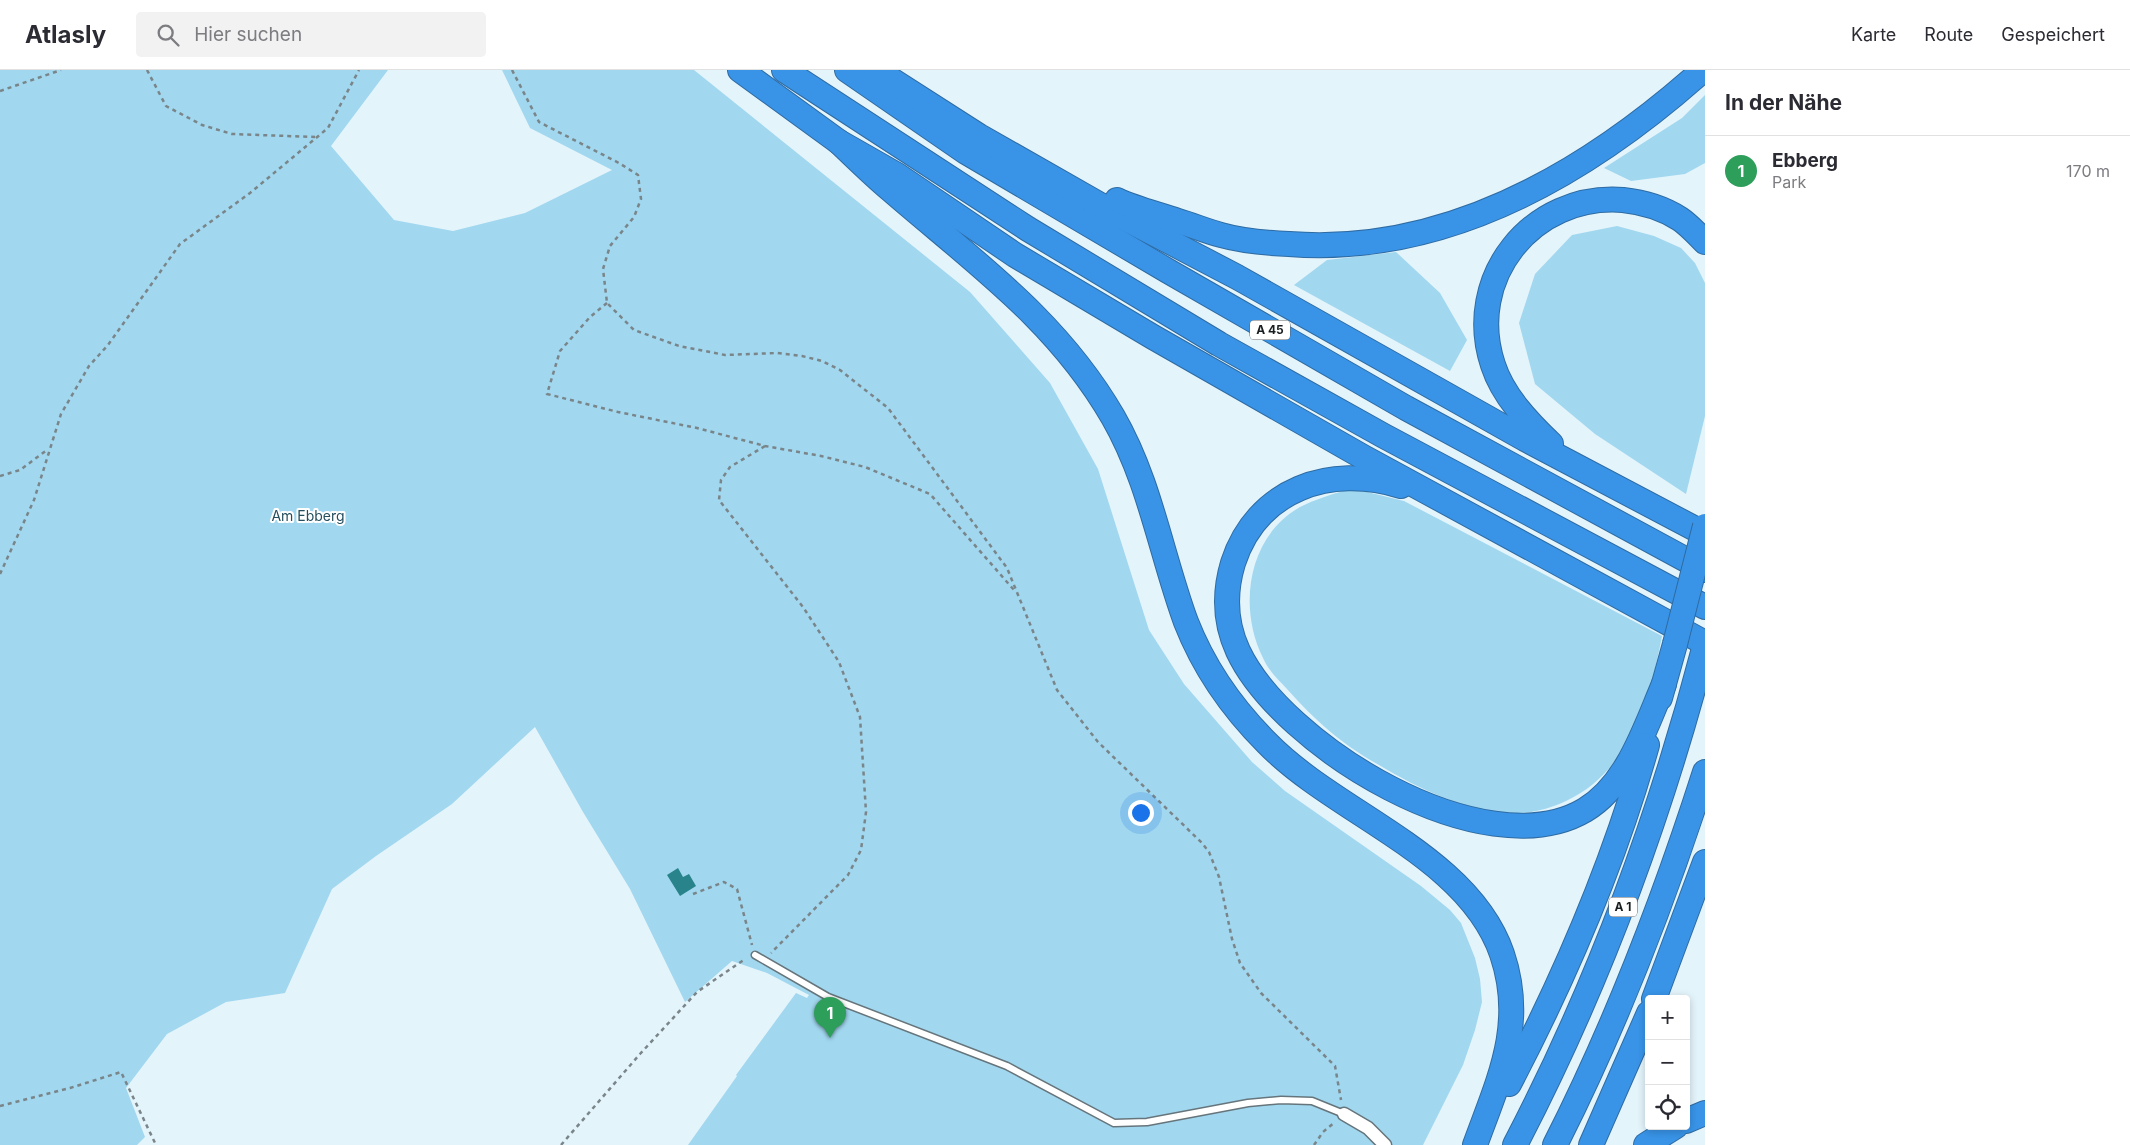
<!DOCTYPE html>
<html lang="de">
<meta charset="utf-8">
<style>
body{margin:0;font-family:Inter,sans-serif;background:#f2f2f3;color:#2b2b33}
.controls{position:absolute;right:15px;bottom:15px;display:grid;overflow:hidden;border-radius:5px;box-shadow:0 2px 8px #0003}
.controls button{width:45px;height:45px;display:grid;place-items:center;padding:0;border:0;border-bottom:1px solid #e1e1e2;background:#fff;color:#2b2b33;font:25px sans-serif}
.you{position:absolute;left:1140px;top:742px;width:18px;height:18px;margin:-12px;border:4px solid #fff;border-radius:50%;background:#1a73e8;box-shadow:0 0 0 8px #1a73e833}
.badge{display:grid;place-items:center;width:32px;height:32px;border-radius:50%;background:#75771e;color:#fff;font-size:16px;font-weight:700}
.pin{position:absolute;translate:-50% -41px;filter:drop-shadow(0 1px 2px #0008)}
.pin::after{content:'';position:absolute;top:26px;width:18px;height:15px;background:inherit;clip-path:polygon(0 0,100% 0,50% 100%)}
.list{margin:0;padding:0;list-style:none}
h2{display:flex;justify-content:space-between;align-items:center;height:65px;margin:0;padding:0 20px;font-size:21px}
h2 small{font-size:16px;font-weight:400;color:#7c7c81}
.list li{display:grid;grid-template-columns:32px 1fr auto;gap:15px;align-items:center;box-sizing:border-box;height:70px;padding:0 20px;border-top:1px solid #e1e1e2}
.list b{display:block;font-size:19px;white-space:nowrap}
.list p{margin:0;font-size:16px;white-space:nowrap;color:#7c7c81}
.list em{font-size:16px;font-style:normal;color:#7c7c81}
.icon{flex:none;width:28px;height:28px;fill:none;stroke:currentColor;stroke-width:2;stroke-linecap:round;stroke-linejoin:round}
.map{position:relative;flex:none;width:1705px;height:1075px;overflow:hidden}
header{display:flex;align-items:center;gap:30px;box-sizing:border-box;height:70px;padding:0 25px;background:#fff;border-bottom:1px solid #e1e1e2}
header strong{font-size:24px}
nav{display:flex;gap:28px;margin-inline-start:auto;font-size:18px}
.search{width:350px;height:45px;background:#f2f2f3;display:flex;align-items:center;gap:12px;box-sizing:border-box;padding:0 18px;border-radius:5px;color:#7c7c81;font-size:19px}
main{display:flex}
aside{flex:1;background:#fff}
.map>svg:first-child{display:block}
</style>
<header>
<strong>Atlasly</strong>
<div class="search"><svg class="icon" aria-label="search" viewBox="0 0 24 24"><circle cx="10" cy="10" r="6"/><path d="M15 15l6 6"/></svg>Hier suchen</div>
<nav><a>Karte</a><a>Route</a><a>Gespeichert</a></nav>
</header>
<main>
<div class="map">
<svg width="1705" height="1075" viewBox="0 0 1705 1075">
<rect width="100%" height="100%" fill="#e4f4fb"/>
<g fill="#a1d7ef">
<polygon points="0,0 388,0 331,76 394,150 453,161 525,143 612,100 530,58 502,0 694,0 970,222 1050,313 1098,399 1149,560 1184,614 1252,692 1285,721 1421,816 1450,840 1461,853 1475,888 1480,909 1482,932 1475,960 1463,995 1423,1075 688,1075 737,1006 736,1005 796,923 807,928 809,925 767,903 732,891 685,932 630,819 583,742 535,657 452,734 376,786 332,819 285,923 226,932 167,964 126,1018 145,1067 137,1075 0,1075"/>
<polygon points="1705,25 1705,93 1685,104 1631,111 1604,98 1682,48"/>
<polygon points="1617,156 1654,166 1681,178 1695,193 1705,213 1705,346 1686,424 1595,364 1535,314 1519,253 1535,204 1572,165"/>
<polygon points="1396,182 1440,223 1467,270 1450,301 1294,215 1327,190"/>
<path d="M 1343,421 L 1363,421 L 1404,431 L 1662,566 C 1650,629 1629,702 1566,731 C 1551,738 1534,743 1517,743 C 1469,743 1419,719 1379,695 C 1340,673 1317,652 1287,619 C 1278,609 1268,600 1263,588 C 1238,538 1247,467 1300,437 C 1314,430 1329,425 1343,421 Z"/>
</g>
<polygon fill="#28838b" points="678,798 683,807 689,804 696,816 680,826 667,805"/>
<g fill="none" stroke-linecap="round" stroke-linejoin="round">
<g stroke="#66757b" stroke-width="9">
<polyline id="lane" points="755,885 828,927 1007,996 1114,1053 1147,1052 1248,1033 1281,1030 1312,1031 1344,1044"/>
</g>
<g stroke="#66757b" stroke-width="15">
<polyline id="street" points="1344,1044 1368,1058 1385,1075"/>
</g>
<g stroke="#2e6ba2" stroke-width="26">
<g id="highway">
<polyline points="740,0 839,72 897,105 1015,185 1153,267 1363,387 1705,573"/>
<polyline points="784,0 1028,159 1219,274 1384,366 1705,537"/>
<polyline points="847,0 966,82 1168,201 1406,338 1705,500"/>
<polyline points="876,0 979,66 1109,140 1237,207 1525,369 1705,464"/>
<path d="M 839,72 C 856,88 873,105 891,120 C 974,192 1057,250 1113,347 C 1150,411 1161,484 1186,552 C 1204,598 1232,638 1267,673 C 1336,744 1468,785 1502,884 C 1526,955 1499,1009 1475,1075"/>
<path d="M 1117,130 C 1136,139 1158,144 1178,151 C 1192,155 1206,161 1221,165 C 1242,171 1266,173 1289,174 C 1447,186 1589,102 1703,0"/>
<path d="M 1551,374 C 1528,352 1503,326 1493,295 C 1464,208 1532,123 1623,130 C 1642,132 1663,138 1680,149 C 1689,155 1697,164 1705,172"/>
<path d="M 1401,416 C 1330,394 1257,419 1233,493 C 1224,523 1225,553 1238,581 C 1282,675 1484,800 1585,740 C 1628,714 1645,658 1664,614"/>
<polyline points="1660,628 1675,574"/>
<polyline points="1654,929 1705,792"/>
<path d="M 1509,1014 C 1566,905 1614,793 1647,675"/>
<polyline points="1686,1051 1705,1043"/>
<path d="M 1515,1075 C 1598,916 1660,748 1705,575"/>
<path d="M 1555,1075 C 1616,955 1664,830 1705,702"/>
<polyline points="1591,1075 1649,943"/>
<polyline points="1646,1075 1676,1056"/>
</g>
</g>
<g stroke="#7a8589" stroke-width="2.5" stroke-dasharray="4 4" stroke-linecap="butt">
<polyline points="147,0 166,36 202,55 232,64 315,67"/>
<polyline points="512,0 539,52 619,93 638,105 641,129 634,147 610,176 603,199 607,233 634,260 679,276 725,285 777,283 802,286 822,291 840,300 888,338 1007,498 1057,620 1098,672 1202,773 1209,782 1219,807 1232,869 1240,893 1261,923 1335,996 1341,1030"/>
<polyline points="0,21 61,0"/>
<polyline points="607,233 590,247 560,281 547,324 618,342 697,358 765,376 821,386 865,397 930,424 1014,520"/>
<polyline points="765,376 730,397 721,410 719,430 803,537 839,592 860,647 866,742 861,780 848,805 771,883"/>
<polyline points="0,406 20,400 47,380"/>
<polyline points="0,504 34,430 61,344 89,296 108,275 180,174 250,123 328,58 359,0"/>
<polyline points="693,824 724,812 737,819 752,875"/>
<polyline points="0,1036 70,1018 121,1002 156,1075"/>
<polyline points="561,1075 640,984 697,922 745,889"/>
<polyline points="1314,1075 1323,1062 1335,1052"/>
</g>
<use href="#lane" stroke="#fff" stroke-width="6"/>
<use href="#street" stroke="#fff" stroke-width="12"/>
<use href="#highway" stroke="#3994e8" stroke-width="24"/>
<g stroke="#2e6ba2" stroke-width="26" stroke-linecap="butt">
<polyline id="highway-bridge" points="1675,574 1705,456"/>
</g>
<use href="#highway-bridge" stroke="#3994e8" stroke-width="24"/>
</g>
<g text-anchor="middle" stroke-width="4" stroke-linejoin="round" paint-order="stroke">
<g fill="#fff" stroke="#5e6264" stroke-width="1">
<rect x="1250" y="250.5" width="40" height="19" rx="4"/>
<rect x="1609" y="827.5" width="28" height="19" rx="4"/>
</g>
<g font-size="12" font-weight="bold" fill="#191f21">
<text x="1270" y="264">A 45</text>
<text x="1623" y="841">A 1</text>
</g>
<g font-size="14" fill="#254e5f" stroke="#fff">
<text x="308" y="451">Am Ebberg</text>
</g>
</g>
</svg>
<div class="controls">
<button>+</button>
<button>−</button>
<button><svg class="icon" aria-label="locate" viewBox="0 0 24 24"><circle cx="12" cy="12" r="6"/><path d="M12 2v4M12 18v4M2 12h4M18 12h4"/></svg></button>
</div>
<div class="you"></div>
<div class="pin badge" style="left:830px;top:968px;background:#2e9e5b">1</div>
</div>
<aside>
<h2>In der Nähe<small></small></h2>
<ul class="list">
<li><span class="badge" style="background:#2e9e5b">1</span><div><b>Ebberg</b><p>Park</p></div><em>170 m</em></li>
</ul>
</aside>
</main>
